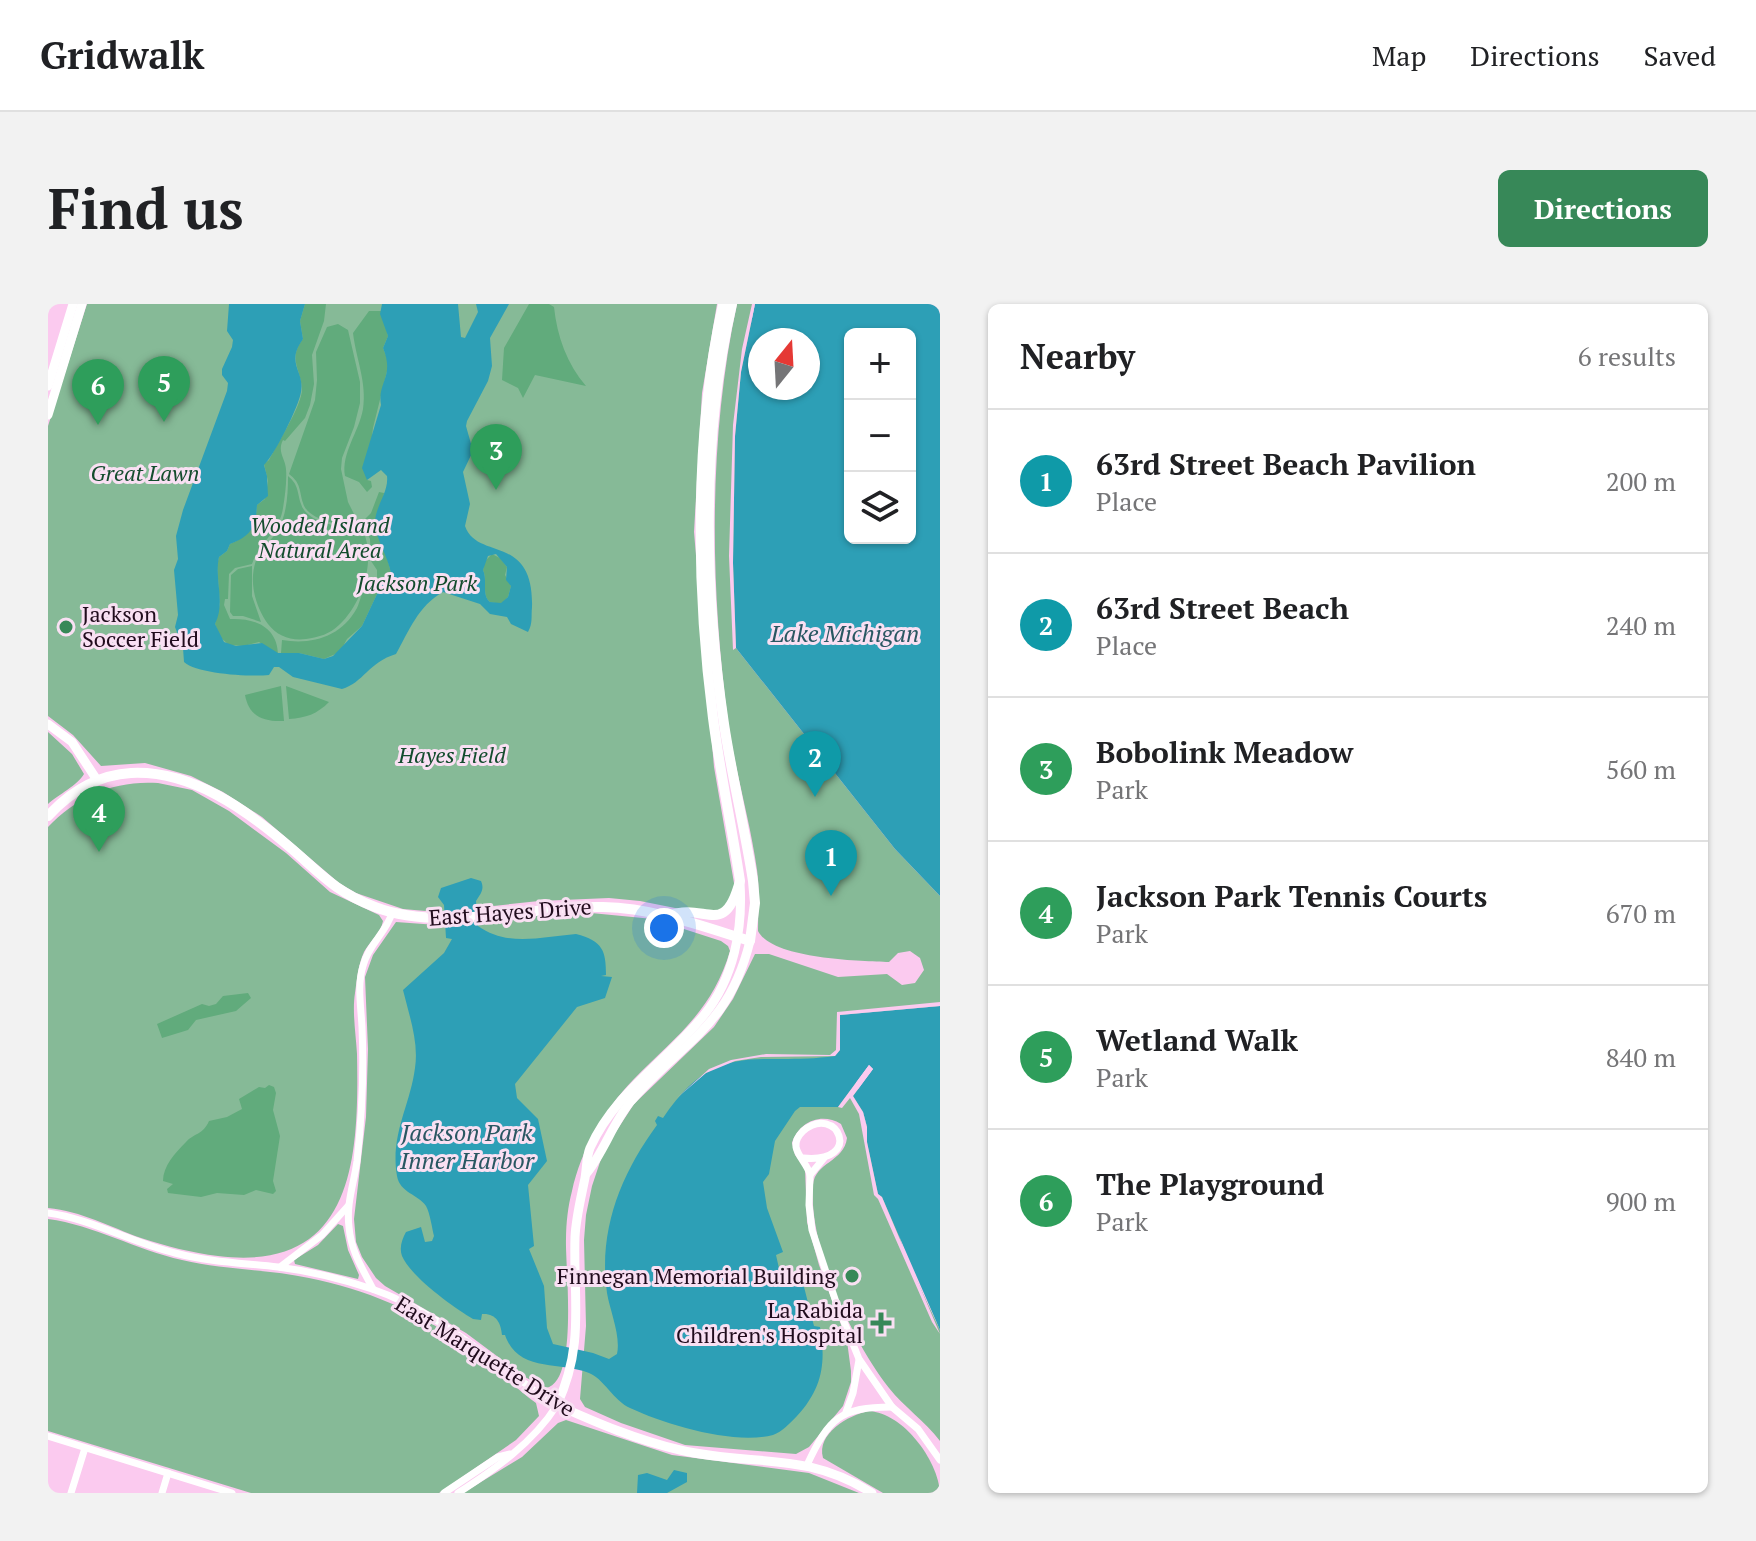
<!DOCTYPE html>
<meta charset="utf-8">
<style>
body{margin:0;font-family:"PT Serif",serif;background:#f2f2f2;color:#202124}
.controls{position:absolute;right:24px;top:24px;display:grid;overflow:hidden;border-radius:12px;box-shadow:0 2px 6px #0004}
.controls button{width:72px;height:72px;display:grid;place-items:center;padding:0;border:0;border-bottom:2px solid #e0e0e0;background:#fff;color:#202124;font:40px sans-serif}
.compass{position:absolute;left:700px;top:24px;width:72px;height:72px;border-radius:50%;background:#fff;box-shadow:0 2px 6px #0004;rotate:18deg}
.you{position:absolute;left:616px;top:624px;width:28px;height:28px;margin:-20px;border:6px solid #fff;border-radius:50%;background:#1a73e8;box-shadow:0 0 0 12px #1a73e833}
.badge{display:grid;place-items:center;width:52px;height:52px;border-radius:50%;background:#378858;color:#fff;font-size:26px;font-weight:700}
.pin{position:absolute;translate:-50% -66px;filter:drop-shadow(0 2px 4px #0008)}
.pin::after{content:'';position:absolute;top:42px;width:28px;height:24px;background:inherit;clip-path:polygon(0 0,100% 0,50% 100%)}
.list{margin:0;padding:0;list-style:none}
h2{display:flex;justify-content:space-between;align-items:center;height:104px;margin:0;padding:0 32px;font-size:34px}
h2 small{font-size:26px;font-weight:400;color:#757577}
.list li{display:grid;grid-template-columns:52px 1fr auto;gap:24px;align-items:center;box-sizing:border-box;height:144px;padding:0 32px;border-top:2px solid #e0e0e0}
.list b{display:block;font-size:30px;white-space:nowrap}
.list p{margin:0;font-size:26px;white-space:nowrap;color:#757577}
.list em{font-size:26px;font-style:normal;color:#757577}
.icon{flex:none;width:44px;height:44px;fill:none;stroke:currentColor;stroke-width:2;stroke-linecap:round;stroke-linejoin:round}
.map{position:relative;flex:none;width:892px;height:1189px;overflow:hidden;border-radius:12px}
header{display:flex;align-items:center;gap:48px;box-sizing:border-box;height:112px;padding:0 40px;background:#fff;border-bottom:2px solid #e0e0e0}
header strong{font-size:38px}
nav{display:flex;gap:44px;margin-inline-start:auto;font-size:28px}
.intro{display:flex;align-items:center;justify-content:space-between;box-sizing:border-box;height:192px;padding:0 48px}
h1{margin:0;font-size:56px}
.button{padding:20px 36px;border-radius:12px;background:#378858;color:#fff;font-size:28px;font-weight:700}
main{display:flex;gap:48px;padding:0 48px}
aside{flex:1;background:#fff;border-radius:12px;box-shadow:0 2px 6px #0004}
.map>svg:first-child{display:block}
</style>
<header>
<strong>Gridwalk</strong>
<nav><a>Map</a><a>Directions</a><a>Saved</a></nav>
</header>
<div class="intro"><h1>Find us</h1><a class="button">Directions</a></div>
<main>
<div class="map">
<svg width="892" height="1189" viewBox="0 0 892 1189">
<rect width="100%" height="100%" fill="#fbcaef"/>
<g fill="#86ba97">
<polygon points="39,0 669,0 654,89 646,228 666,463 686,579 686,588 676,607 632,605 592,597 561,594 491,597 389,608 355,605 308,589 291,579 214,513 175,488 143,472 97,459 53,462 25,431 0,412 0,122"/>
<path d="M 689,0 L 707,0 L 704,9 L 688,344 L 847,545 L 892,592 L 892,702 L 792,711 L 815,808 L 857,951 L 892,1026 L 892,1137 C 877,1117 856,1103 841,1084 C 804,1037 760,942 765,881 C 767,858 796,858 799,834 L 793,820 C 773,808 751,818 744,839 L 747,851 L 757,864 L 759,918 L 771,961 L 799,1037 L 803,1067 L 803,1078 L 795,1102 L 761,1143 L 748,1150 L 637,1141 L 573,1119 L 537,1103 L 532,1095 L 538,1022 L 536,936 L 538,911 L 544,882 L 556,846 L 586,800 L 666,723 L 685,695 L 707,650 L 721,650 L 790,673 L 839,670 L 854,681 L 867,679 L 876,666 L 872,654 L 862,647 L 850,649 L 841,658 C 812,657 724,655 710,627 C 710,606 712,587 709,566 C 702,516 687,467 680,417 C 662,282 660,134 689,0 Z"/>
<path d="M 0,428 L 24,450 L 36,470 C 30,481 10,491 0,500 Z"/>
<path d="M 110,479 L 144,486 L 181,507 L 238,549 L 282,588 L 331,611 L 335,617 C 333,629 322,637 316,648 C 310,661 309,676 307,689 C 304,708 308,731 309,750 C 311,853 307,969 170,952 C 144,949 118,942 93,934 C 62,923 33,907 0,904 L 0,523 C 29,492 67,476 110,479 Z"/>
<path d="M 510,609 L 543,609 L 605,615 L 673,637 L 680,642 L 682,647 C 664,708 627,733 585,776 C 556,806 533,846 524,887 C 520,902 518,919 518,935 C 517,962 531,1078 498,1084 L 477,1073 L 418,1029 L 337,982 L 328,974 L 314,953 L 308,938 L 306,915 L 318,813 L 320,745 L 317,673 L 325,651 L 348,618 L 389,621 Z"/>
<path d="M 0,915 C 46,921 88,946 134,956 C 176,966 219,965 261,974 C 317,985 371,1008 417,1041 C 442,1059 464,1081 488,1099 L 491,1112 L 468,1136 L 391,1189 L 203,1189 L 0,1127 Z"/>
<polygon points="290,920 295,922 300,946 311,971 310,975 247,960 246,956 270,941"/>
<path d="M 821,1107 C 855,1109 890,1156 892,1189 L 835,1189 L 775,1154 C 768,1130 800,1111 821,1107 Z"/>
<polygon points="518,1116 624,1151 761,1169 811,1189 415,1189 474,1153 510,1119"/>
</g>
<g fill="#61ab7c">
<path d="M 257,0 L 278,0 L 276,17 L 264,51 L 266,80 L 262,101 L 257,114 L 237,137 L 235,136 C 229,148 237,154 238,165 C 239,177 237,192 235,204 C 232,227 211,239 204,260 L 187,264 L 181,270 L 180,295 L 177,295 L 176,301 L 182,315 C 207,314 229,323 230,350 L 211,338 L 196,342 L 181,341 L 172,333 L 167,320 L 172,300 L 169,261 L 171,253 L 179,247 L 182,240 C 200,233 208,221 209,201 L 217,195 L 220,177 L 216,160 L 221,156 C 229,140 255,100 254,84 C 252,64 240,54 255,35 L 252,17 Z"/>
<path d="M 481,0 L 501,0 L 506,3 C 509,32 519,60 538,82 L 487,71 L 475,94 L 470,84 L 454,76 L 456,44 Z"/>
<path d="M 321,7 L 334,7 L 340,32 L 335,44 L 341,59 L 325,124 L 319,176 L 323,177 L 324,183 L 319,188 L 311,178 L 297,172 C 293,149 311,128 315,105 C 319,78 308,55 305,29 Z"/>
<path d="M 290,20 L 300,26 L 312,78 L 312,99 L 306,123 L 294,154 L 293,165 L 300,198 L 312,222 C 295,222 260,217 255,199 C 251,186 253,179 241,170 L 267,96 L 269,76 L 268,48 L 279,23 Z"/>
<path d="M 240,172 C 251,181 249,188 253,200 C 259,220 296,224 314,225 C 329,253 315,299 291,321 C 282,330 271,333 258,335 C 243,337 229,332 220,320 C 206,301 199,272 211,250 C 216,241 225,235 230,226 C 239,210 240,190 240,172 Z"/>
<path d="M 331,188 L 336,189 L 330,233 L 337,245 L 343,269 L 336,275 L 314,322 L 299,335 L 292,348 L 276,355 L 251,349 L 233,349 L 234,336 C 264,341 293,333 309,304 C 312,298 314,286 319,281 C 322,279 326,278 329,275 L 329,266 L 323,257 L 322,235 L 314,218 L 323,209 Z"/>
<path d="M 444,250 L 452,254 L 459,263 L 457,271 L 463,282 L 460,293 L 453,300 L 442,298 C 433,290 440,277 435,266 L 437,257 Z"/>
<polygon points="204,262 204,292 213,318 195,312 185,312 182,308 183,271 190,265"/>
<path d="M 233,382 L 236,417 C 216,418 201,413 197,391 Z"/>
<path d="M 238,382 L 281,398 C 269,410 258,414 241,415 Z"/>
<polygon points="200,689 203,694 188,707 148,716 140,726 114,734 109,720 154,700 161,702 168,700 175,692"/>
<path d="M 221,781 L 226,783 L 228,789 L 225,806 L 232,832 L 225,877 L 228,887 L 225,890 L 208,886 L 196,891 L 169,889 L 153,893 L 120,889 L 119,885 L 125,880 L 115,877 C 115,862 127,849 138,838 C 146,829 155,831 161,817 L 179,813 L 194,805 L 191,795 L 211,783 L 217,784 Z"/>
</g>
<g fill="#2d9fb6" fill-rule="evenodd">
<path d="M 181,0 L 257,0 L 252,17 L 255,35 C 237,60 257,67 253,88 C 251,102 226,152 216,161 L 219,172 L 220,192 L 209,201 C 208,223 203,232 182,240 L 179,247 L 171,253 C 166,276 178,298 167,320 L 176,338 L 188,342 L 214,339 L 230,349 L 251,349 L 276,355 L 285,352 L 314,322 L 336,275 L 343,269 C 340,253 328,234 327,221 C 326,203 341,189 339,172 L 333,166 L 319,176 L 314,164 L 333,101 C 329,78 347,73 335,44 L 340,32 L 332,10 L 334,0 L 410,0 L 413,33 L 417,34 L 430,8 L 428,0 L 461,0 L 442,34 L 444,62 L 440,77 L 419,117 L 418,122 L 425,147 L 415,168 L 422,200 L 417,222 C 429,257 486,229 484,303 C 483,313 485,319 480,328 L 463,320 L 459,313 L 442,310 L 432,300 L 395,288 C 370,302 361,327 348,350 C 321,358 315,379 294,385 L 245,373 L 231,363 L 226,363 L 221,371 C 202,373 149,370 136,358 L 135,344 L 127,323 L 130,311 L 126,266 L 130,255 L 128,232 L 135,206 L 179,87 L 180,79 L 174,71 L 174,65 L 184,43 L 185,36 L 179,27 ZM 448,250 L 459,263 L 458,276 L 463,282 L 460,293 L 453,299 L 442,298 C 433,290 440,277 435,266 L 440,252 Z"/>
<path d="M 707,0 L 892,0 L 892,592 L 847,545 L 688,344 L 685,259 L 687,133 L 693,68 ZM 802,30 L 862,30 L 862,234 L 802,234 ZM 712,36 L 760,36 L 760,84 L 712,84 Z"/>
<path d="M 423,574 L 433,577 C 437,586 432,590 428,597 L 430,622 C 459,643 493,633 528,630 C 555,637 558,647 558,671 L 553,672 L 564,673 L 557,694 L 529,703 L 467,780 L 469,794 L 490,815 L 499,857 L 480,881 L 486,942 L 481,945 L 496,982 L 499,1024 L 505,1040 L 545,1049 L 561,1055 L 569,1050 C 573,1032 562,1007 559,989 C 550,926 573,870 609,821 L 607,817 L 610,812 L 615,814 C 670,733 709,763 787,752 L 792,746 L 791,711 L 892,702 L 892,1026 L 834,893 L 830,890 L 819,838 L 819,823 L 815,808 L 805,792 L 825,765 L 821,761 L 790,803 L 752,803 L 747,807 L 727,837 L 721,870 L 715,878 L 719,904 L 735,948 L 728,951 L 735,982 L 755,979 L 766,1022 L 772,1023 C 778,1058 775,1084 749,1112 C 742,1119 734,1128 725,1131 C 685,1141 619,1121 582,1104 C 566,1097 555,1074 541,1069 C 511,1057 470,1069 457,1031 L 454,1031 C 453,1019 448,1009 434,1010 L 433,1016 L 425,1015 C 405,1003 363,973 354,952 C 351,944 354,935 358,928 L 373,923 L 377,938 L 384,937 L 386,932 C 384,924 382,909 378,902 C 370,890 352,889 349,872 C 342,831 362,802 367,764 C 371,738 361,711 355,686 L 396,649 L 404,635 L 398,634 L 396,601 L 390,593 L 393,584 Z"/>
<polygon points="626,1166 639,1169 639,1178 619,1189 589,1189 590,1171 599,1169 619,1176"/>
</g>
<g fill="#fbcaef">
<polygon points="704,0 707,0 693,68 687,132 685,259 688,344 685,346 681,252 685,121 694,45"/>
<polygon points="892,698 892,702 792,711 792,746 787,752 713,753 687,757 658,769 629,794 661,765 683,756 718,750 782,751 788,746 789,708"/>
<polygon points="821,761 825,765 805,792 815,808 819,823 819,838 830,890 834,893 892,1030 884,1018 830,895 826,891 811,810 802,794 794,804 790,803"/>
</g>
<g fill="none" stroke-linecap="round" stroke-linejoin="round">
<g stroke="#fff" stroke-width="7">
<path d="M 755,854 C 817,860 789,798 755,827 C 751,831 747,837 748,843 C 750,853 760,861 762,871 L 776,854"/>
<polyline points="762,871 761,901 764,926 788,998 811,1055 844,1103 870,1125 892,1156"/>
<path d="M 0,909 C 44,915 84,939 127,949 C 161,958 195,959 230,963 C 262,967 294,975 324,985 C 395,1009 447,1063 509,1101 C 485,1139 447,1165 410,1189"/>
<polyline points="232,963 274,931 300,902"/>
<path d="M 325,985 C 314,964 303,947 301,923 C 298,900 306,879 309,857 C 314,812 316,767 314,723 C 313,703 309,681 315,662 C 320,641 338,629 344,609"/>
<polyline points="798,1108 805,1089 811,1056"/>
<polyline points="0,1132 184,1189"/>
<path d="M 759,1161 C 781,1114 792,1103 844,1103"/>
<polyline points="23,1189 37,1144"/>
<polyline points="114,1189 120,1169"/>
<polyline points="396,1189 450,1153 462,1150"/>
</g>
<g stroke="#fff" stroke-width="9">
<polyline points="0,82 25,0"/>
<polyline points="0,111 34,0"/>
<polyline points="0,420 24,438 49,476"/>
<path d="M 692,579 C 695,625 686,674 656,711 C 619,757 567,788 542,844 C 538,854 539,863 537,874 C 533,894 528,913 527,933 C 525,996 537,1040 509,1101 C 549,1119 589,1136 632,1146 C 704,1163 755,1146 824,1189"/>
<path d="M 538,870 C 556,848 564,820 583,797 C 635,737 681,723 702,637"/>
</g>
<g stroke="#fff" stroke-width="10">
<path d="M 0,512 C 22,488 50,471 83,469 C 144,466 199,506 244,545 C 274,571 288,588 327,603 C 394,629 482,601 555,603 C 606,604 654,622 702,637 L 707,599 L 705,577 C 697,525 684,473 676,420 C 656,286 653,133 684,0"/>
<path d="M 621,612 C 657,597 676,636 692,577 C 684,523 672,469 665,414 C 648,283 646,130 675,0"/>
</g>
</g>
<g fill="#378858" stroke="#f9e0f3" stroke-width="3">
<circle cx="18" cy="323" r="8"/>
<circle cx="804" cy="972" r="8"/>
<path d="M829 1007h8v8h8v8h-8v8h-8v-8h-8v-8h8z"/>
</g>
<g text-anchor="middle" stroke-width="6" stroke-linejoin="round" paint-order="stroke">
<g font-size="22" font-style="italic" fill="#134c2d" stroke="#f9e0f3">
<text x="97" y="177">Great Lawn</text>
<text x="272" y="229">Wooded Island<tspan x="272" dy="25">Natural Area</tspan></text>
<text x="369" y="287">Jackson Park</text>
<text x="404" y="459">Hayes Field</text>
</g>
<g font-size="22" fill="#210c1d" stroke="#f9e0f3" text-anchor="end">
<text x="34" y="318" text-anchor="start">Jackson<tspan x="34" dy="25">Soccer Field</tspan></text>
<text x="788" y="980">Finnegan Memorial Building</text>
<text x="815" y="1014">La Rabida<tspan x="815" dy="25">Children's Hospital</tspan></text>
</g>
<g font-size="22" fill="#210c1d" stroke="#f9e0f3">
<text transform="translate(462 608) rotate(-4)" y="8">East Hayes Drive</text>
<text transform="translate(437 1052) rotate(32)" y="8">East Marquette Drive</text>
</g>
<g font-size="24" font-style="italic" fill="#295762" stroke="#f9e0f3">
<text x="797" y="338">Lake Michigan</text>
<text x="419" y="837">Jackson Park<tspan x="419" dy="28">Inner Harbor</tspan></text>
</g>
</g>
</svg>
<div class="controls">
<button>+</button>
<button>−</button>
<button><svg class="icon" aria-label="layers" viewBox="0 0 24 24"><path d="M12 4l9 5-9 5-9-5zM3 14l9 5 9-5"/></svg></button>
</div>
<svg class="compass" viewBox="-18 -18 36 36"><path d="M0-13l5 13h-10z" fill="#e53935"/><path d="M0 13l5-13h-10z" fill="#757577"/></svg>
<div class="you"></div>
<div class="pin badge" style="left:783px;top:592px;background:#0f9aa8">1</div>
<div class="pin badge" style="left:767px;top:493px;background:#0f9aa8">2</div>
<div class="pin badge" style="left:448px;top:186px;background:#2e9e5b">3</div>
<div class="pin badge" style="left:51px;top:548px;background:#2e9e5b">4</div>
<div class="pin badge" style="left:116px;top:118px;background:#2e9e5b">5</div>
<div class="pin badge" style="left:50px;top:121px;background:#2e9e5b">6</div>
</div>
<aside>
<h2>Nearby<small>6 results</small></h2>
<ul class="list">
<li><span class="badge" style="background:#0f9aa8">1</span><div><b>63rd Street Beach Pavilion</b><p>Place</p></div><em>200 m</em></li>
<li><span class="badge" style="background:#0f9aa8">2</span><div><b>63rd Street Beach</b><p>Place</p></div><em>240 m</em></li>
<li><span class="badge" style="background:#2e9e5b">3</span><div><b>Bobolink Meadow</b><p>Park</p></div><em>560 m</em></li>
<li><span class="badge" style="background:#2e9e5b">4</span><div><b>Jackson Park Tennis Courts</b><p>Park</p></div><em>670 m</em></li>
<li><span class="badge" style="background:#2e9e5b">5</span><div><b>Wetland Walk</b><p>Park</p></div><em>840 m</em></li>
<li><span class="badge" style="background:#2e9e5b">6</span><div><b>The Playground</b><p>Park</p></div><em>900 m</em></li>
</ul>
</aside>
</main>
